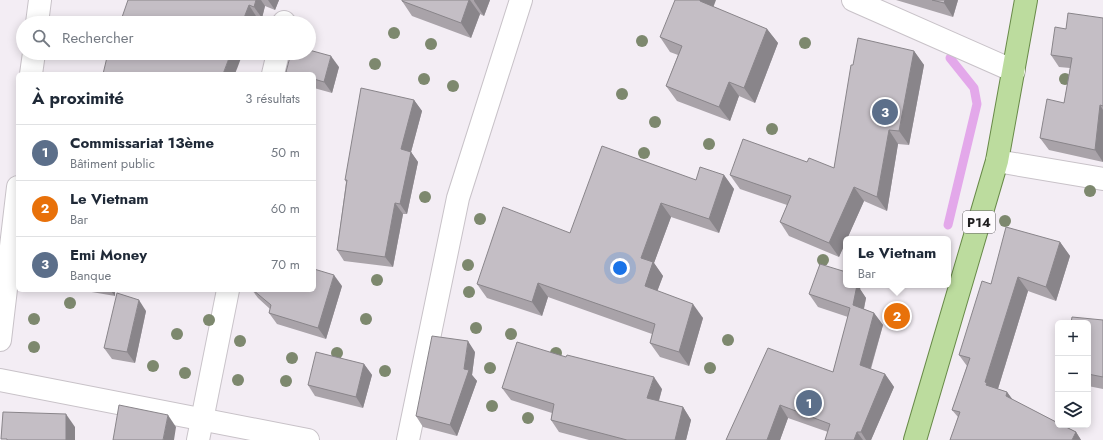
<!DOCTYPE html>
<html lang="fr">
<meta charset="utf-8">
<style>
body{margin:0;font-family:Jost,sans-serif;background:#f6f6f7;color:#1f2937}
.controls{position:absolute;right:12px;bottom:12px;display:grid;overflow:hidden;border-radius:6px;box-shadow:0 2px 10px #0003}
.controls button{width:36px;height:36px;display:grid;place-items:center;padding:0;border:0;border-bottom:1px solid #e0e1e3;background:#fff;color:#1f2937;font:20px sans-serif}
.you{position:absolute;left:620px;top:268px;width:14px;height:14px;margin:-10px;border:3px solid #fff;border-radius:50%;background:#1a73e8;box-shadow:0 0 0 6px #1a73e833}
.badge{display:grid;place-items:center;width:26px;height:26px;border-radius:50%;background:#7c3aed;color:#fff;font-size:13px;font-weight:700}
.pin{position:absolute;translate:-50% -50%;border:2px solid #fff;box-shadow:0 1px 4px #0006}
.popup{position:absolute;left:843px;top:236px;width:108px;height:52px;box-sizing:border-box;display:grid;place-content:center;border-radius:6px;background:#fff;filter:drop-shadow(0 1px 3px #0005);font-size:13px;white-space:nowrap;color:#747a83}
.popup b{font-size:15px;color:#1f2937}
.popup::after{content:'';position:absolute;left:50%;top:100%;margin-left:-8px;border:8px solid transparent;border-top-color:#fff}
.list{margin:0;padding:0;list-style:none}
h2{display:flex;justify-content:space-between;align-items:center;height:52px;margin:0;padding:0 16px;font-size:17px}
h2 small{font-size:13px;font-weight:400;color:#747a83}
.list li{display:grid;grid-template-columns:26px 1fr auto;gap:12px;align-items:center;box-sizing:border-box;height:56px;padding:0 16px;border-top:1px solid #e0e1e3}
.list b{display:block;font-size:15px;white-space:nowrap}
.list p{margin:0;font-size:13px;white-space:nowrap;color:#747a83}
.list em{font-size:13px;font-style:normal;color:#747a83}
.icon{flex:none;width:22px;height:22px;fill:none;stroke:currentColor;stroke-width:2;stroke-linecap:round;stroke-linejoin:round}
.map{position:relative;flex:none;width:1103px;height:440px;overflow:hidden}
.search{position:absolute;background:#fff;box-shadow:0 2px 10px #0003;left:16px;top:16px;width:300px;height:44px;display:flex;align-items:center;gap:10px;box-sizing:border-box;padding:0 14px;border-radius:22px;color:#747a83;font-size:15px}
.panel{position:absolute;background:#fff;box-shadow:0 2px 10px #0003;left:16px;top:72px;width:300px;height:220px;border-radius:6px}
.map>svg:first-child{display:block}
</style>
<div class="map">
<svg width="1103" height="440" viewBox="0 0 1103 440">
<rect width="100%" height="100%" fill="#f3edf4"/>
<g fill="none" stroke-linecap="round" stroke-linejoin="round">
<polyline stroke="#e3a8ea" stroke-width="9" points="948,225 977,104 974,88 950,58"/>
<g stroke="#c8c2c8" stroke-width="24">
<g id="minor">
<polyline points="853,0 1014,71"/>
<polyline points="37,23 40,0"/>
<polyline points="284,23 284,22"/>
<polyline points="31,74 34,53"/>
<polyline points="273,74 278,53"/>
<polyline points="997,161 1103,179"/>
<polyline points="0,340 18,187"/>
<polyline points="0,380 308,440"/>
<polyline points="198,440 228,290"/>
<polyline points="408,440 458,198 521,0"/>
</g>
</g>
<g stroke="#688a48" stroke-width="24">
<polyline id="major" points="915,440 997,161 1026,0"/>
</g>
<use href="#minor" stroke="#fff" stroke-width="22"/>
<use href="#major" stroke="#bcdc9e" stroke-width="22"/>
</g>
<g fill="#7d886e">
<circle cx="394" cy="33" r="6"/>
<circle cx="642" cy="41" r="6"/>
<circle cx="805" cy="43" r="6"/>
<circle cx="431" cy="44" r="6"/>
<circle cx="375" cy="64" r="6"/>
<circle cx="424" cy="79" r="6"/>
<circle cx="1065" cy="79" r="6"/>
<circle cx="453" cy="86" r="6"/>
<circle cx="622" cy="94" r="6"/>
<circle cx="655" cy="122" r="6"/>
<circle cx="772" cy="129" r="6"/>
<circle cx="709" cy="144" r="6"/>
<circle cx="644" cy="153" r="6"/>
<circle cx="1090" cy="191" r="6"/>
<circle cx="425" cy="197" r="6"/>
<circle cx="480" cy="219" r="6"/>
<circle cx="1005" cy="221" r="6"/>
<circle cx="823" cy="260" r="6"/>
<circle cx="468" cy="265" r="6"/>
<circle cx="377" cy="280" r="6"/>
<circle cx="469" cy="292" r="6"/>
<circle cx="70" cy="303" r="6"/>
<circle cx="34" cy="319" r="6"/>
<circle cx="366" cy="319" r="6"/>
<circle cx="209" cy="320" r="6"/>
<circle cx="476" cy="328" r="6"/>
<circle cx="177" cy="334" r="6"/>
<circle cx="511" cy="334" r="6"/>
<circle cx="728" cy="340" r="6"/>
<circle cx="240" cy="341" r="6"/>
<circle cx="34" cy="347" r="6"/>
<circle cx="337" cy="353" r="6"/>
<circle cx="556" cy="353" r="6"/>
<circle cx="292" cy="358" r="6"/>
<circle cx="153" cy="366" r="6"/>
<circle cx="490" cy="368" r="6"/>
<circle cx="710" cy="368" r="6"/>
<circle cx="385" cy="371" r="6"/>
<circle cx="185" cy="373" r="6"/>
<circle cx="238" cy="380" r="6"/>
<circle cx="286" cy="381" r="6"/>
<circle cx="492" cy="406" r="6"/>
<circle cx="528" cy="418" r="6"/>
</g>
<g fill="#a9a3a9">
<polygon points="128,0 279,0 275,10 265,6 262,18 256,16"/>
<polygon points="402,0 490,0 484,16 480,14 471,38 412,16 402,1"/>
<polygon points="896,0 958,0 953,17"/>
<polygon points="713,7 767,29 778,43 755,103 739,96 730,121 677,101 666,86 678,55 670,52 660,37"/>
<polygon points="1103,18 1103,162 1049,150 1040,138 1064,103 1070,68 1059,67 1051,55 1066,29"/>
<polygon points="914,51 924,65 909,145 898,144 887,211 864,201 847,239 846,239 839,257 789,236 780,222 787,205 740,189 730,175 834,168 853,65"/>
<polygon points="339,67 332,93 314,88 314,74 287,74 286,72"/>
<polygon points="414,100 422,111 411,152 418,162 407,214 403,214 393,267 344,261 337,250 346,182 345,180"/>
<polygon points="724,175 734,189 719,233 671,217 654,263 663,276 657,291 703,318 689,366 660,357 650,343 652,334 548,297 542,316 487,298 477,284 570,233 696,180"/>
<polygon points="1060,242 1070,256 1056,301 1028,291 998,389 1007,392 1013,400 1076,432 1081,440 950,440 958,417 952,410 967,366 959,355 991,284"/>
<polygon points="846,285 860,285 861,286 860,289 866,298 864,309 874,313 883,325 871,369 885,374 894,387 871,440 825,440 828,432 788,418 780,440 726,440 730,431 833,372 848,317 818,307 809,294"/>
<polygon points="342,286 326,339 277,324 269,313 270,309 258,298 252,290 314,290"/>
<polygon points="80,290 115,290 115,296"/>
<polygon points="146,311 135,363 112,359 104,348"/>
<polygon points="1103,320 1103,389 1088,386 1088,323"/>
<polygon points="475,352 472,375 477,381 457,436 423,427 416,416"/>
<polygon points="364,364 372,375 363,408 315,396 308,385"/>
<polygon points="502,388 662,389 659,401 683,407 691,420 686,440 589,440 559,432 551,420 552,413 511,400"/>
</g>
<g fill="#89858a">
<polygon points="256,0 261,0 265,6 262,18 254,7"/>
<polygon points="268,0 279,0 275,10"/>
<polygon points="469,0 470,0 480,14 471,38 461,23"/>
<polygon points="474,0 490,0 484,16 474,1"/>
<polygon points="700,0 716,0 710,16 700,1"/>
<polygon points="945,0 958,0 953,17 944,3"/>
<polygon points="249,5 256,16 254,23 242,23"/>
<polygon points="767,29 778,43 755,103 744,88"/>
<polygon points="914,51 924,65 909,145 899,131"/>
<polygon points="231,53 243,53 235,74 223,74"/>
<polygon points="331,56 339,67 332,93 324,82"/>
<polygon points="729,82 739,96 730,121 719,107"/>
<polygon points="414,100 422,111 411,152 418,162 407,214 400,204 401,149"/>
<polygon points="1100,105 1103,110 1103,162 1095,150"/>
<polygon points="889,130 898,144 887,211 877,197"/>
<polygon points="724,175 734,189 719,233 709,219"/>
<polygon points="854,187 864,201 847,239 846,239 846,242 839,257 829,243"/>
<polygon points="395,203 403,214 393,267 385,257"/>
<polygon points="661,203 671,217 654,263 663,276 654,300 645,286 641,258"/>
<polygon points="1060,242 1070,256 1056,301 1046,287"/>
<polygon points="334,275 342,286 326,339 318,328"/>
<polygon points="1018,277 1028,291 996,395 986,385 985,382"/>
<polygon points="538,283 548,297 542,316 532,302"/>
<polygon points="851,285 860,285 861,286 860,289 866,298 862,317 853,305"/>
<polygon points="110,290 115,290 115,296"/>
<polygon points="139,300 146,311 135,363 127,352"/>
<polygon points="693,304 703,318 689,366 679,352"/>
<polygon points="874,313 883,325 868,377 860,365"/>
<polygon points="468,341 475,352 472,375 477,381 457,436 450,425 464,369"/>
<polygon points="364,364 372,375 363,408 356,397"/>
<polygon points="885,374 894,387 871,440 866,440 861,432"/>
<polygon points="654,377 662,389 656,410 647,398"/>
<polygon points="1007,392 1017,406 1006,396"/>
<polygon points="780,405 788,418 780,440 767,440"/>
<polygon points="683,407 691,420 686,440 675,440"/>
<polygon points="66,414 75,427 75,440 66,440"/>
<polygon points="168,415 176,427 174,440 163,440"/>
<polygon points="857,432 863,440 854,440"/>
<polygon points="1076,432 1081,440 1072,440"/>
</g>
<g fill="#c4bec5" stroke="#89858a">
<polygon points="128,0 256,0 254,7 249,5 242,23 120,23"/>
<polygon points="402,0 469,0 461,23 402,1"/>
<polygon points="675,0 700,0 700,1 767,29 744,88 729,82 719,107 666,86 682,46 660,37"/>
<polygon points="932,0 945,0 944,3"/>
<polygon points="1068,13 1103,18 1103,106 1100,105 1095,150 1040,138 1047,99 1064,103 1072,58 1051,55 1055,27 1066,29"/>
<polygon points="858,38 914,51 899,131 889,130 877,197 854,187 829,243 780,222 791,196 730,175 743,139 807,162 809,158 834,168 851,65 853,65"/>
<polygon points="309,50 331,56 324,82 314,79 314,74 294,74 286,72 291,53 309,53"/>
<polygon points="108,53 231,53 223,74 103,74"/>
<polygon points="361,88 414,100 401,149 411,152 400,204 395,203 385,257 337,250 347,180 345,180"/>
<polygon points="602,146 696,180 700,167 724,175 709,219 661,203 641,258 653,262 645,286 693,304 679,352 650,343 655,324 538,283 532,302 477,284 503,207 570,233"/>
<polygon points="1006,227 1060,242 1046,287 1018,277 985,382 987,383 986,385 1007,392 1006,396 1058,423 1058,425 1062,425 1076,432 1072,440 950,440 960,412 952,410 970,358 959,355 982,281 991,284"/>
<polygon points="820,264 846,272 846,285 857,285 853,305 874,313 860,365 885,374 861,432 857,432 854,440 825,440 830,424 780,405 767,440 726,440 730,431 768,348 833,372 850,308 809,294"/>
<polygon points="314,269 334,275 318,328 269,313 271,305 253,290 314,290"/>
<polygon points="117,293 139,300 127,352 104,348"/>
<polygon points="1072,317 1103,320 1103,377 1088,374 1088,323 1071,323"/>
<polygon points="432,336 468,341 464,369 469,370 450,425 416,416"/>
<polygon points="517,342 566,357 567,355 654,377 647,398 683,407 675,440 627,440 551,420 554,404 502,388"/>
<polygon points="316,352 364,364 356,397 308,385"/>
<polygon points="119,405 168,415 163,440 113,440"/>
<polygon points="3,412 66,414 66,440 7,440 7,439 1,439"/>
</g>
<g text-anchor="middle" stroke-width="4" stroke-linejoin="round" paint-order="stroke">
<rect fill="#fefbfe" stroke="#636163" stroke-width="1" x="963" y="211" width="32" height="22" rx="3"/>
<g font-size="13" font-weight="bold" fill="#211f21">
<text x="979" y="227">P14</text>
</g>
</g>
</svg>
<div class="controls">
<button>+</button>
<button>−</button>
<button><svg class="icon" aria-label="layers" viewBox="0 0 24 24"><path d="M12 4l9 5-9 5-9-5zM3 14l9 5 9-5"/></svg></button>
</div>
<div class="you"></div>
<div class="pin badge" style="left:809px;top:403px;background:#5c6f8a">1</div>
<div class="pin badge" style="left:897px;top:316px;background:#e8710a">2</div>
<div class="popup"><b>Le Vietnam</b>Bar</div>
<div class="pin badge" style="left:885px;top:112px;background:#5c6f8a">3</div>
<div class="search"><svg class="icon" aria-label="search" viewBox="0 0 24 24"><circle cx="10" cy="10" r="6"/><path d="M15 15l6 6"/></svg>Rechercher</div>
<section class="panel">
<h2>À proximité<small>3 résultats</small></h2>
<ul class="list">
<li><span class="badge" style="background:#5c6f8a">1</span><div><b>Commissariat 13ème</b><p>Bâtiment public</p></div><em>50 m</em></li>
<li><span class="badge" style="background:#e8710a">2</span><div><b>Le Vietnam</b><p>Bar</p></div><em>60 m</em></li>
<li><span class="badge" style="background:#5c6f8a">3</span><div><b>Emi Money</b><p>Banque</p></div><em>70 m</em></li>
</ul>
</section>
</div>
